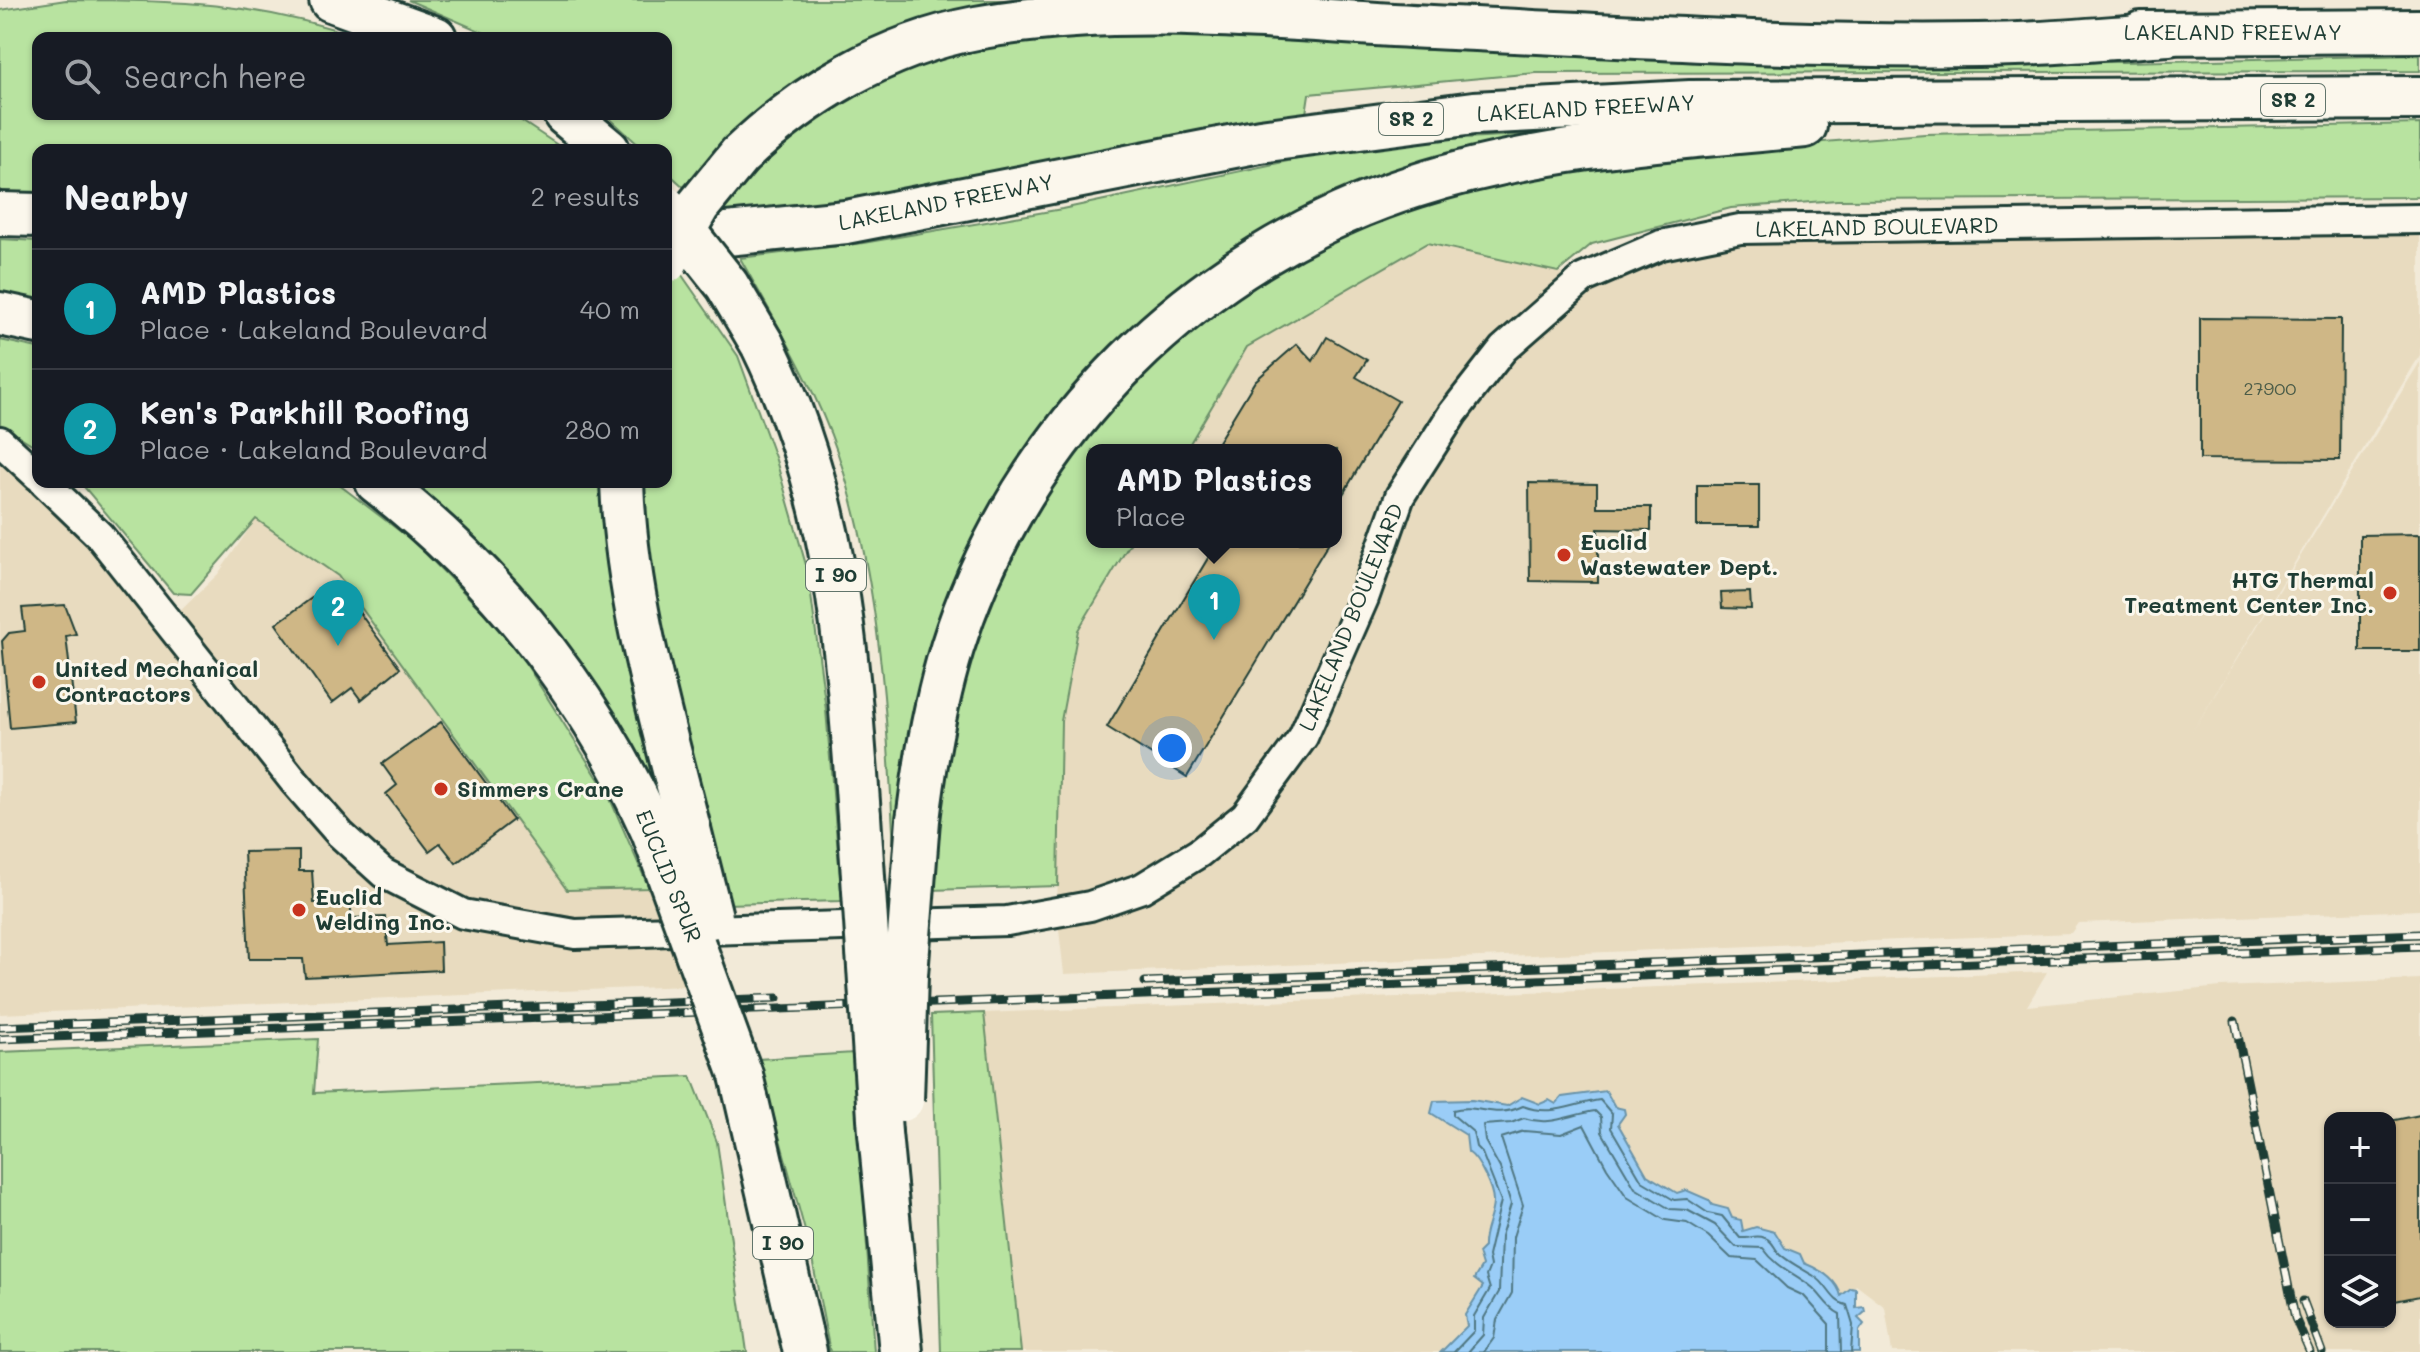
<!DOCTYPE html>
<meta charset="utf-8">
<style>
body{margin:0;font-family:Mali,sans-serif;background:#20242c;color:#f1f3f6}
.controls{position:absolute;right:24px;bottom:24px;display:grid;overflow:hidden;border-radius:16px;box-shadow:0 2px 6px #0004}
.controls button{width:72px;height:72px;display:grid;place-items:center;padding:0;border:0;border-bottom:2px solid #363941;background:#171b24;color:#f1f3f6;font:40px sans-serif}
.you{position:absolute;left:1172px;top:748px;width:28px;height:28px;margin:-20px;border:6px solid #fff;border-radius:50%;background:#1a73e8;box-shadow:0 0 0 12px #1a73e833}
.badge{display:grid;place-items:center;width:52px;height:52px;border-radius:50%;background:#c8321e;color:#fff;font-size:26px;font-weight:700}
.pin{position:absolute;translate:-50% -66px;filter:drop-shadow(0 2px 4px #0008)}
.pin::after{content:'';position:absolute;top:42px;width:28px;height:24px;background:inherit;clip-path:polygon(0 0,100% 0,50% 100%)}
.popup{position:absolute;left:1086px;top:444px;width:256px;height:104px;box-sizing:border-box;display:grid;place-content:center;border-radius:16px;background:#171b24;filter:drop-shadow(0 2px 6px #0005);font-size:26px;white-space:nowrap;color:#9ea1a6}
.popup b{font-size:30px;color:#f1f3f6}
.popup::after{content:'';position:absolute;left:50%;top:100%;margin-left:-16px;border:16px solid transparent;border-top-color:#171b24}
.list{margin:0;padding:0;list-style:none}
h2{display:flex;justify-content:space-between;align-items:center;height:104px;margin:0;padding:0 32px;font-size:34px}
h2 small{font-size:26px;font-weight:400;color:#9ea1a6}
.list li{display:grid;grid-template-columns:52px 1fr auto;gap:24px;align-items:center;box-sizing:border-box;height:120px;padding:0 32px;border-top:2px solid #363941}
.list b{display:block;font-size:30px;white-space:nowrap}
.list p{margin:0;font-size:26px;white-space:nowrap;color:#9ea1a6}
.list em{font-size:26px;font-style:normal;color:#9ea1a6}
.icon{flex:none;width:44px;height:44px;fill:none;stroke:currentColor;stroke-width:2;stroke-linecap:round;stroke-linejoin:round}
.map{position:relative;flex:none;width:2420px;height:1352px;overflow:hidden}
.search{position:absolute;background:#171b24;box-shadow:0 2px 6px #0004;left:32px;top:32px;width:640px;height:88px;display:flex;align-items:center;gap:20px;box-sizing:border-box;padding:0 28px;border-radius:16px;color:#9ea1a6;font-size:30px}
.panel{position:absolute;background:#171b24;box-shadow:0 2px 6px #0004;left:32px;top:144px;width:640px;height:344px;border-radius:16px}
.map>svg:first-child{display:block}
</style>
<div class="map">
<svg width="2420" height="1352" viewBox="0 0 2420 1352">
<rect width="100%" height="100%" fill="#f2ead8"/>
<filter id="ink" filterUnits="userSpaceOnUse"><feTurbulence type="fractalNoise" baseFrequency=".0125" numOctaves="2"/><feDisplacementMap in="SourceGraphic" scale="16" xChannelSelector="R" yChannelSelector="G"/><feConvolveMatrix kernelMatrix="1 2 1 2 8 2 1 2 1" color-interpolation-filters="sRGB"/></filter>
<g filter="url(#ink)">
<g fill="#e8dbbf" fill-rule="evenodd">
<polygon points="2420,219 2420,355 2191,734 2420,362 2420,910 2078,923 2071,933 1064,974 1057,912 1061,721 1078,630 1131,542 1336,542 1336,450 1186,450 1247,347 1427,243 1583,278 1661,245"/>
<polygon points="0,441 168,623 218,574 256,519 339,576 567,890 675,888 710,985 0,1014"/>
<path d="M 2047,972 L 2027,1006 L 2221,987 L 2420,979 L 2420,1352 L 1892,1352 L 1885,1307 L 1856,1285 L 1815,1352 L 1021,1352 L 984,1013 ZM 2330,1118 L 2390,1118 L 2390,1322 L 2330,1322 Z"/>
</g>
<g fill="#b8e3a0" stroke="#6c906a" stroke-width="2">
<path d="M 66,0 C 174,0 257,2 361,38 L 38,38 L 38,114 L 511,114 L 565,150 L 38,150 L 38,200 L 0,198 L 0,10 Z"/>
<path d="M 408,0 L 1106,0 C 993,18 862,24 771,101 C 740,127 714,160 686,189 L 666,171 L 666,150 L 644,150 L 605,114 L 666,114 L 666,38 L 496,38 Z"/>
<polygon points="1076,29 1753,56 2123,62 2420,55 2420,71 1536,73 1309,94 1305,120 904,205 714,223 739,173 790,130 911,57"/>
<polygon points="2420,124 2420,197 1837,200 1731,208 1592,244 1558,272 1427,243 1247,347 1186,450 1092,450 1092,542 1131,542 1078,630 1061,721 1058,886 931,890 934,795 979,625 1039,499 1080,436 1169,347 1227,302 1325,239 1446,194 1633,157 1925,134"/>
<path d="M 1577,132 L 1341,205 L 1023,471 L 896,887 C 888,742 884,592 838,454 C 815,386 775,321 740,258 L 863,243 L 1062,209 L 1302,158 L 1428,140 Z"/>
<polygon points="0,239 38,241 38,308 0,301"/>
<polygon points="677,268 738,356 776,460 808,572 826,710 842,901 725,904 661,657 634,482 666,482 666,294"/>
<polygon points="0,340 38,348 38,448 0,424"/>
<polygon points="80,482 335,482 342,487 414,542 511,640 608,794 649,888 567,890 338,576 256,519 191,594 173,593"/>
<polygon points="401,482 602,482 671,821"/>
<polygon points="984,1013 1021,1352 941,1352 931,1015"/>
<polygon points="318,1039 314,1093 691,1076 717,1142 747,1352 0,1352 0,1052"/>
<polygon points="854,1053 874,1352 830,1352 810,1249 758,1059"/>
</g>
<path fill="#9acdf7" stroke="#6993a9" stroke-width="2" d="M 1606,1091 L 1615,1107 L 1624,1109 L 1625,1114 L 1618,1124 L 1647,1175 L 1677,1193 L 1686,1190 L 1709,1200 L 1712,1205 L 1728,1209 L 1732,1218 L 1741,1220 L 1743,1231 L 1756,1227 L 1775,1232 L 1785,1248 L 1800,1254 L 1804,1263 C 1819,1269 1837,1279 1841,1296 L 1851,1288 L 1856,1289 L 1856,1308 L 1864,1307 L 1865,1312 L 1858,1318 L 1864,1324 L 1859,1331 L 1859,1352 L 1441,1352 L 1467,1326 L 1465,1315 L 1483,1286 L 1474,1279 L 1482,1266 L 1478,1253 L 1484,1247 C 1483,1231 1492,1219 1493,1203 C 1494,1190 1479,1159 1468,1152 L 1466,1135 L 1431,1113 L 1434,1101 L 1472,1100 L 1507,1106 L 1522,1097 L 1540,1104 L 1549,1100 L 1556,1104 L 1562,1097 Z"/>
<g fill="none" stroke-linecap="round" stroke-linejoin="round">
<g stroke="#507782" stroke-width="2">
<path d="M 1454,1352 L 1474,1331 L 1474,1316 L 1490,1289 L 1486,1276 L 1490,1266 L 1488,1256 L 1501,1201 L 1482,1153 L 1476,1147 L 1473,1132 L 1453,1115 L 1453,1110 C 1477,1103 1494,1120 1523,1106 C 1551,1117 1571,1104 1600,1100 L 1612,1114 L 1611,1128 L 1642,1181 L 1674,1200 L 1687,1199 L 1708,1213 L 1722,1216 L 1740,1238 C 1750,1239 1756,1234 1765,1238 C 1773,1241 1773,1246 1778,1252 C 1786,1261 1803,1269 1814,1276 C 1828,1284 1831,1302 1847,1305 L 1853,1325 L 1851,1352"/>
<path d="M 1468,1352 L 1483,1335 L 1484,1318 L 1499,1292 L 1501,1236 L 1511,1204 L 1500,1168 L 1485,1141 L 1483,1125 L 1511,1123 L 1524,1118 C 1550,1127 1568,1115 1595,1111 L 1601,1117 L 1602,1132 L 1635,1188 L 1670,1209 L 1687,1210 L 1715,1225 L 1736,1247 L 1763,1248 C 1778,1269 1795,1273 1813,1288 C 1823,1297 1827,1308 1840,1314 L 1841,1352"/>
<polyline points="1484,1352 1494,1338 1497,1320 1512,1293 1513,1237 1523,1205 1501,1138 1524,1131 1561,1134 1584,1125 1607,1168 1627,1197 1665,1220 1687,1223 1708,1236 1731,1258 1757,1260 1787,1288 1804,1296 1829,1324 1829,1352"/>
</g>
</g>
<g fill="#cfb786" stroke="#1f3d34" stroke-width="2">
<polygon points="2200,318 2341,319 2340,460 2200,459"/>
<polygon points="1327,337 1367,360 1356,377 1398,401 1336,506 1336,450 1213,450 1255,381 1297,344 1313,361"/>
<polygon points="1529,483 1597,484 1597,507 1651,507 1651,530 1598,529 1598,582 1530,581"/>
<rect x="1697" y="485" width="62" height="41"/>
<polygon points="2420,534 2420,651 2360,651 2360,535"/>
<polygon points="1192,542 1329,542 1187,777 1107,727 1211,553"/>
<polygon points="331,584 350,600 400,668 361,700 352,688 332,703 276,624"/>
<polygon points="1750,592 1751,609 1722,608 1721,593"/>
<polygon points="65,605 76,634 66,636 76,722 10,728 2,641 9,633 25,631 22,608"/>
<polygon points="441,722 513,820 456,863 440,843 429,851 386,794 397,785 382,764"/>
<polygon points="299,851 299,871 312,871 314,903 350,902 352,918 385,917 388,945 440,942 441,970 305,977 303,959 249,959 244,852"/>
<polygon points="2420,1115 2420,1296 2390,1302 2390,1121"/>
</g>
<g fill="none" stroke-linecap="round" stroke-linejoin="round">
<g stroke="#1f3d34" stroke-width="34">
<g id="tertiary">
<polyline points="0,441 38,476"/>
<polyline points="44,482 99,535 293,780 340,834 383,873 463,914 575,934 1007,921 1090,906 1142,888 1199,853 1245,816 1303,737 1364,598 1400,496 1453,413 1503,349 1584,278 1661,245 1740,229 2420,219"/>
</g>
</g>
<g stroke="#1f3d34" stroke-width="48">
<g id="motorway">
<polyline points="331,0 435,38"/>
<polyline points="2141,33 2420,31"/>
<polyline points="565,114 608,150"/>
<path d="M 739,156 C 805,93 886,45 976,28 C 1125,0 1282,20 1432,27 C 1614,35 1796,48 1978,45 C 2042,45 2106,38 2169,34"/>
<polyline points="0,214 38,215"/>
<polyline points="666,240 846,222 1260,141 1474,113 1690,102 2420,98"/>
<polyline points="0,314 38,322"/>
<path d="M 762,344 C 838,499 847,648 859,816"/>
<path d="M 377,482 C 498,576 590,693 653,832"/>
<path d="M 622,482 C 626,600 661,716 689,829"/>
<path d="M 918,820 C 925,762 935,704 952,648 C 1020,430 1198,255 1415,186 C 1540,146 1674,138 1805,126"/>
<polyline points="741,1075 805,1352"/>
<polyline points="880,1133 901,1352"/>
</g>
</g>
<use href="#tertiary" stroke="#fbf7ec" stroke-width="28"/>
<use href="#motorway" stroke="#fbf7ec" stroke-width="42"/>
<g stroke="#1f3d34" stroke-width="9">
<g id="rail">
<polyline points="1145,982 2420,934"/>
<polyline points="2235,1021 2295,1318 2310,1352"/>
<polyline points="0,1027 777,998"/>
<polyline points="0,1039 2420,946"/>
<polyline points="2303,1301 2322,1352"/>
</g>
</g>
<use href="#rail" stroke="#fbf7ec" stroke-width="6" stroke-dasharray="18" stroke-linecap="butt"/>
<g stroke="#1f3d34" stroke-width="48" stroke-linecap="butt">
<g id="motorway-bridge">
<polyline points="666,208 727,285 762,344"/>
<polyline points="666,262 698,206 739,156"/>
<polyline points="859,816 880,1133"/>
<polyline points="689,829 711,917"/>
<polyline points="653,832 741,1075"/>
<polyline points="902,1100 906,975 918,820"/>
</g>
</g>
<use href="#motorway-bridge" stroke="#fbf7ec" stroke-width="42"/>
</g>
</g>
<g fill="#c8321e" stroke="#fbf7ec" stroke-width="3">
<circle cx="1564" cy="555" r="8"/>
<circle cx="2390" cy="593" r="8"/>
<circle cx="39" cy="682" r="8"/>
<circle cx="441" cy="789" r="8"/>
<circle cx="299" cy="910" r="8"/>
</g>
<g text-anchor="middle" stroke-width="6" stroke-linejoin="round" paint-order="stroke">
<g font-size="18" fill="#4b5c48">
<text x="2270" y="395">27900</text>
</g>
<g fill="#fbf7ec" stroke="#61756b" stroke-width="2">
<rect x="2261" y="84" width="64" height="32" rx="6"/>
<rect x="1379" y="103" width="64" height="32" rx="6"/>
<rect x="806" y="559" width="60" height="32" rx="6"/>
<rect x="753" y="1227" width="60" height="32" rx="6"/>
</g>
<g font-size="20" font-weight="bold" fill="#1f3d34">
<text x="2293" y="107">SR 2</text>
<text x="1411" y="126">SR 2</text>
<text x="836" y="582">I 90</text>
<text x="783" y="1250">I 90</text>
</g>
<g font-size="22" fill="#1f3d34" stroke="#fbf7ec">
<text x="2233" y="40">LAKELAND FREEWAY</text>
<text transform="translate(1586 108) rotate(-3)" y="8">LAKELAND FREEWAY</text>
<text transform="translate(946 202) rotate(-11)" y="8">LAKELAND FREEWAY</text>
<text transform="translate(1877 227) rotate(-1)" y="8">LAKELAND BOULEVARD</text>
<text transform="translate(1351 617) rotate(-68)" y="8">LAKELAND BOULEVARD</text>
<text transform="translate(669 876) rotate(68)" y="8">EUCLID SPUR</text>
</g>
<g font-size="22" font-weight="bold" fill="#1f3d34" stroke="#fbf7ec" text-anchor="start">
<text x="1580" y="550">Euclid<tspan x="1580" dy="25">Wastewater Dept.</tspan></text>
<text x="2374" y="588" text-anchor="end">HTG Thermal<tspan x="2374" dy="25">Treatment Center Inc.</tspan></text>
<text x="55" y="677">United Mechanical<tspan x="55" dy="25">Contractors</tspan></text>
<text x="457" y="797">Simmers Crane</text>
<text x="315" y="905">Euclid<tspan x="315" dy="25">Welding Inc.</tspan></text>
</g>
</g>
</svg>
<div class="controls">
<button>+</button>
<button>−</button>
<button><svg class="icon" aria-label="layers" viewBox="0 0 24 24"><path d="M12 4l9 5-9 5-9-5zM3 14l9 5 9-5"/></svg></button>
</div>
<div class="you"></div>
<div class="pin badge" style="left:1214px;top:640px;background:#0f9aa8">1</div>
<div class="popup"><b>AMD Plastics</b>Place</div>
<div class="pin badge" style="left:338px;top:646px;background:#0f9aa8">2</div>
<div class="search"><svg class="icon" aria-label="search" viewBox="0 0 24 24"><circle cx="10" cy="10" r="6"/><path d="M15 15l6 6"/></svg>Search here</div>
<section class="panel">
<h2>Nearby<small>2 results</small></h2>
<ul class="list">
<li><span class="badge" style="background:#0f9aa8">1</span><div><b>AMD Plastics</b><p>Place · Lakeland Boulevard</p></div><em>40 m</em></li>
<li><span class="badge" style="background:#0f9aa8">2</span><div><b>Ken's Parkhill Roofing</b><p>Place · Lakeland Boulevard</p></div><em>280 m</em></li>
</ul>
</section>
</div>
